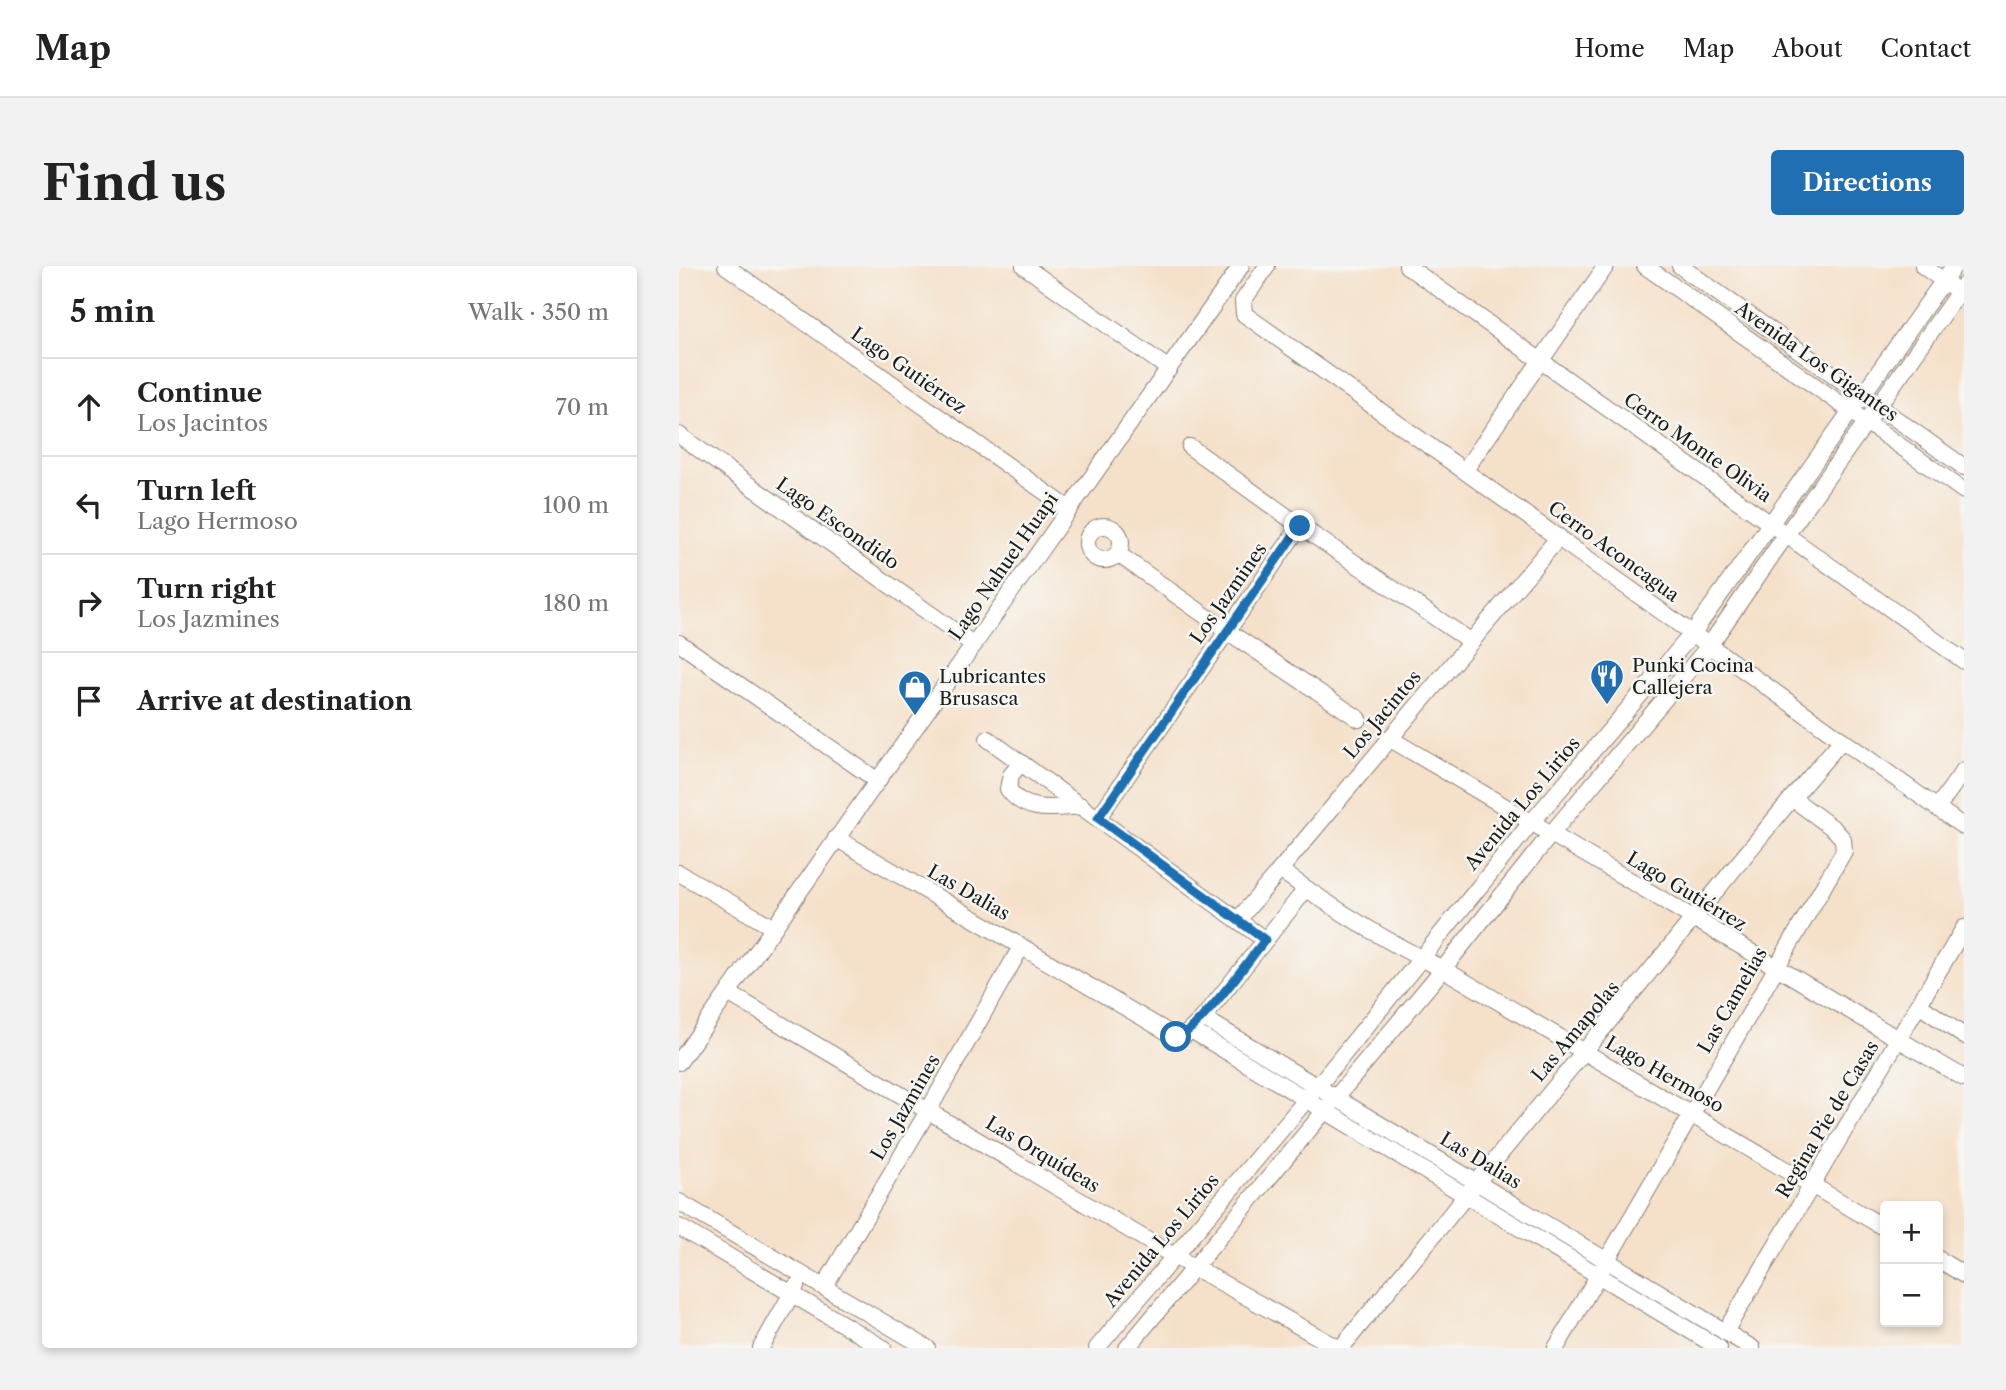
<!DOCTYPE html>
<meta charset="utf-8">
<style>
body{margin:0;font-family:"Libre Caslon Text",serif;background:#f2f2f2;color:#222}
.controls{position:absolute;right:21px;bottom:21px;display:grid;overflow:hidden;border-radius:7px;box-shadow:0 4px 10px #0003}
.controls button{width:63px;height:63px;display:grid;place-items:center;padding:0;border:0;border-bottom:2px solid #e0e0e0;background:#fff;color:#222;font:35px sans-serif}
.stop{position:absolute;width:21px;height:21px;margin:-16px;border:5px solid #1f6fb2;border-radius:50%;background:#fff}
.stop.end{background:#1f6fb2;border-color:#fff;box-shadow:0 2px 7px #0008}
.list{margin:0;padding:0;list-style:none}
h2{display:flex;justify-content:space-between;align-items:center;height:91px;margin:0;padding:0 28px;font-size:30px}
h2 small{font-size:23px;font-weight:400;color:#767676}
.list li{display:grid;grid-template-columns:46px 1fr auto;gap:21px;align-items:center;box-sizing:border-box;height:98px;padding:0 28px;border-top:2px solid #e0e0e0}
.list b{display:block;font-size:26px;white-space:nowrap}
.list p{margin:0;font-size:23px;white-space:nowrap;color:#767676}
.list em{font-size:23px;font-style:normal;color:#767676}
.icon{flex:none;width:38px;height:38px;fill:none;stroke:currentColor;stroke-width:2;stroke-linecap:round;stroke-linejoin:round}
.map{position:relative;flex:none;width:1285px;height:1082px;overflow:hidden;border-radius:7px}
header{display:flex;align-items:center;gap:42px;box-sizing:border-box;height:98px;padding:0 35px;background:#fff;border-bottom:2px solid #e0e0e0}
header strong{font-size:33px}
nav{display:flex;gap:38px;margin-inline-start:auto;font-size:24px}
.intro{display:flex;align-items:center;justify-content:space-between;box-sizing:border-box;height:168px;padding:0 42px}
h1{margin:0;font-size:49px}
.button{padding:18px 32px;border-radius:7px;background:#1f6fb2;color:#fff;font-size:24px;font-weight:700}
main{display:flex;gap:42px;padding:0 42px}
aside{flex:1;background:#fff;border-radius:7px;box-shadow:0 4px 10px #0003}
.map>svg:first-child{display:block}
</style>
<header>
<strong>Map</strong>
<nav><a>Home</a><a>Map</a><a>About</a><a>Contact</a></nav>
</header>
<div class="intro"><h1>Find us</h1><a class="button">Directions</a></div>
<main>
<aside>
<h2>5 min<small>Walk · 350 m</small></h2>
<ul class="list">
<li><svg class="icon" aria-label="ahead" viewBox="0 0 24 24"><path d="M12 20V5M6 11l6-6 6 6"/></svg><div><b>Continue</b><p>Los Jacintos</p></div><em>70 m</em></li>
<li><svg class="icon" aria-label="left" viewBox="0 0 24 24"><path d="M17 20v-9H6M10 6l-5 5 5 5"/></svg><div><b>Turn left</b><p>Lago Hermoso</p></div><em>100 m</em></li>
<li><svg class="icon" aria-label="right" viewBox="0 0 24 24"><path d="M7 20v-9h11M14 6l5 5-5 5"/></svg><div><b>Turn right</b><p>Los Jazmines</p></div><em>180 m</em></li>
<li><svg class="icon" aria-label="arrive" viewBox="0 0 24 24"><path d="M6 21V4h12l-3 4 3 4H6"/></svg><div><b>Arrive at destination</b></div></li>
</ul>
</aside>
<div class="map">
<svg width="1285" height="1082" viewBox="0 0 1285 1082">
<rect width="100%" height="100%" fill="#f6f6f2"/>
<filter id="ink" filterUnits="userSpaceOnUse"><feTurbulence type="fractalNoise" baseFrequency=".0143" numOctaves="2"/><feDisplacementMap in="SourceGraphic" scale="14" xChannelSelector="R" yChannelSelector="G"/><feConvolveMatrix kernelMatrix="1 2 1 2 8 2 1 2 1" color-interpolation-filters="sRGB"/></filter>
<filter id="wash" filterUnits="userSpaceOnUse"><feTurbulence type="fractalNoise" baseFrequency=".00686" numOctaves="4" result="noise"/><feDisplacementMap in="SourceGraphic" scale="28" xChannelSelector="R" yChannelSelector="G"/><feGaussianBlur stdDeviation="1.57" result="paint"/><feColorMatrix in="noise" values="0 0 0 0 0 0 0 0 0 0 0 0 0 0 0 0 0 1.4 0 .05"/><feComposite in="paint" operator="in"/></filter>
<g filter="url(#wash)">
<rect width="100%" height="100%" fill="#f5e1ca"/>
</g>
<g filter="url(#ink)">
<g fill="none" stroke-linecap="round" stroke-linejoin="round">
<g stroke="#887e73" stroke-width="18">
<g id="minor">
<polyline points="47,0 390,243"/>
<polyline points="345,0 490,103"/>
<path d="M 588,0 L 564,35 L 565,48 L 572,53 C 810,221 1047,391 1285,561"/>
<polyline points="728,0 1285,395"/>
<polyline points="966,0 1285,225"/>
<polyline points="1001,0 1285,201"/>
<polyline points="1244,0 1273,21"/>
<polyline points="0,169 295,379"/>
<polyline points="511,181 621,260"/>
<polyline points="786,204 927,0"/>
<circle cx="425" cy="277" r="17"/>
<polyline points="439,288 548,365 680,453"/>
<polyline points="0,377 199,515"/>
<polyline points="710,472 1285,812"/>
<polyline points="309,473 586,674"/>
<path d="M 342,497 L 332,509 L 329,523 C 346,548 376,542 403,540"/>
<polyline points="1258,542 1285,504"/>
<polyline points="419,552 621,260 791,375"/>
<polyline points="157,572 497,771 505,770 524,752 1073,1082"/>
<path d="M 601,604 C 652,641 707,676 764,703 L 1206,962"/>
<polyline points="0,607 95,662"/>
<polyline points="559,654 880,271"/>
<polyline points="49,727 495,990 659,1082"/>
<polyline points="1240,739 1285,770"/>
<polyline points="524,752 627,623"/>
<polyline points="512,764 1040,1082"/>
<polyline points="0,796 562,0"/>
<polyline points="0,936 248,1082"/>
<polyline points="0,961 204,1082"/>
<polyline points="1259,993 1285,1009"/>
<polyline points="145,1021 249,845 342,681"/>
<polyline points="1046,1066 1285,662"/>
<polyline points="82,1082 117,1020"/>
<polyline points="418,1082 638,821 852,557 1013,368 1275,0"/>
<polyline points="448,1082 764,703 872,568 1030,380 1107,269 1285,19"/>
<polyline points="662,1082 1113,532 1163,474"/>
<polyline points="877,1082 1165,585 1164,573 1155,563 1113,532"/>
</g>
</g>
<use href="#minor" stroke="#fff" stroke-width="16"/>
</g>
</g>
<g fill="none" stroke-linecap="round" stroke-linejoin="round" filter="url(#ink)">
<path stroke="#1f6fb2" stroke-width="9" d="M 497,771 C 515,771 572,691 586,674 L 419,552 L 621,260"/>
</g>
<defs>
<g id="restaurant-pin" transform="scale(1.75)"><path d="M0 17L-7.5 6A9.5 9.5 0 1 1 7.5 6Z" fill="#1f6fb2" stroke="#f6f6f2"/><path d="M-5-6h1v4h1v-4h1v4h1v-4h1v5L-1.5 .5V6h-2V.5L-5-1ZM5-6V6H3V1.5H1.5Q1.5-4 5-6Z" fill="#fff"/></g>
<g id="shop-pin" transform="scale(1.75)"><path d="M0 17L-7.5 6A9.5 9.5 0 1 1 7.5 6Z" fill="#1f6fb2" stroke="#f6f6f2"/><path d="M-5-2.5h2.3a2.7 3.5 0 0 1 5.4 0H5L5.5 6h-11ZM-1.5-2.5h3a1.5 2.3 0 0 0-3 0Z" fill="#fff"/></g>
</defs>
<g fill-rule="evenodd">
<use href="#restaurant-pin" x="928" y="410"/>
<use href="#shop-pin" x="236" y="421"/>
</g>
<g text-anchor="middle" stroke-width="5" stroke-linejoin="round" paint-order="stroke">
<g font-size="19" fill="#1c1c1c" stroke="#f6f6f2">
<text transform="translate(1138 95) rotate(35)" y="7">Avenida Los Gigantes</text>
<text transform="translate(230 104) rotate(35)" y="7">Lago Gutiérrez</text>
<text transform="translate(1019 181) rotate(35)" y="7">Cerro Monte Olivia</text>
<text transform="translate(159 257) rotate(35)" y="7">Lago Escondido</text>
<text transform="translate(935 285) rotate(36)" y="7">Cerro Aconcagua</text>
<text transform="translate(324 300) rotate(-55)" y="7">Lago Nahuel Huapi</text>
<text transform="translate(549 327) rotate(-55)" y="7">Los Jazmines</text>
<text transform="translate(703 448) rotate(-50)" y="7">Los Jacintos</text>
<text transform="translate(843 537) rotate(-50)" y="7">Avenida Los Lirios</text>
<text transform="translate(1008 625) rotate(31)" y="7">Lago Gutiérrez</text>
<text transform="translate(290 626) rotate(30)" y="7">Las Dalias</text>
<text transform="translate(1053 734) rotate(-60)" y="7">Las Camelias</text>
<text transform="translate(896 765) rotate(-50)" y="7">Las Amapolas</text>
<text transform="translate(986 808) rotate(30)" y="7">Lago Hermoso</text>
<text transform="translate(226 841) rotate(-60)" y="7">Los Jazmines</text>
<text transform="translate(1148 853) rotate(-59)" y="7">Regina Pie de Casas</text>
<text transform="translate(364 888) rotate(31)" y="7">Las Orquídeas</text>
<text transform="translate(802 894) rotate(31)" y="7">Las Dalias</text>
<text transform="translate(482 974) rotate(-50)" y="7">Avenida Los Lirios</text>
</g>
<g font-size="19" fill="#1c1c1c" stroke="#f6f6f2" text-anchor="start">
<text x="953" y="406">Punki Cocina<tspan x="953" dy="22">Callejera</tspan></text>
<text x="260" y="417">Lubricantes<tspan x="260" dy="22">Brusasca</tspan></text>
</g>
</g>
</svg>
<div class="controls">
<button>+</button>
<button>−</button>
</div>
<div class="stop" style="left:497px;top:771px"></div>
<div class="stop end" style="left:621px;top:260px"></div>
</div>
</main>
